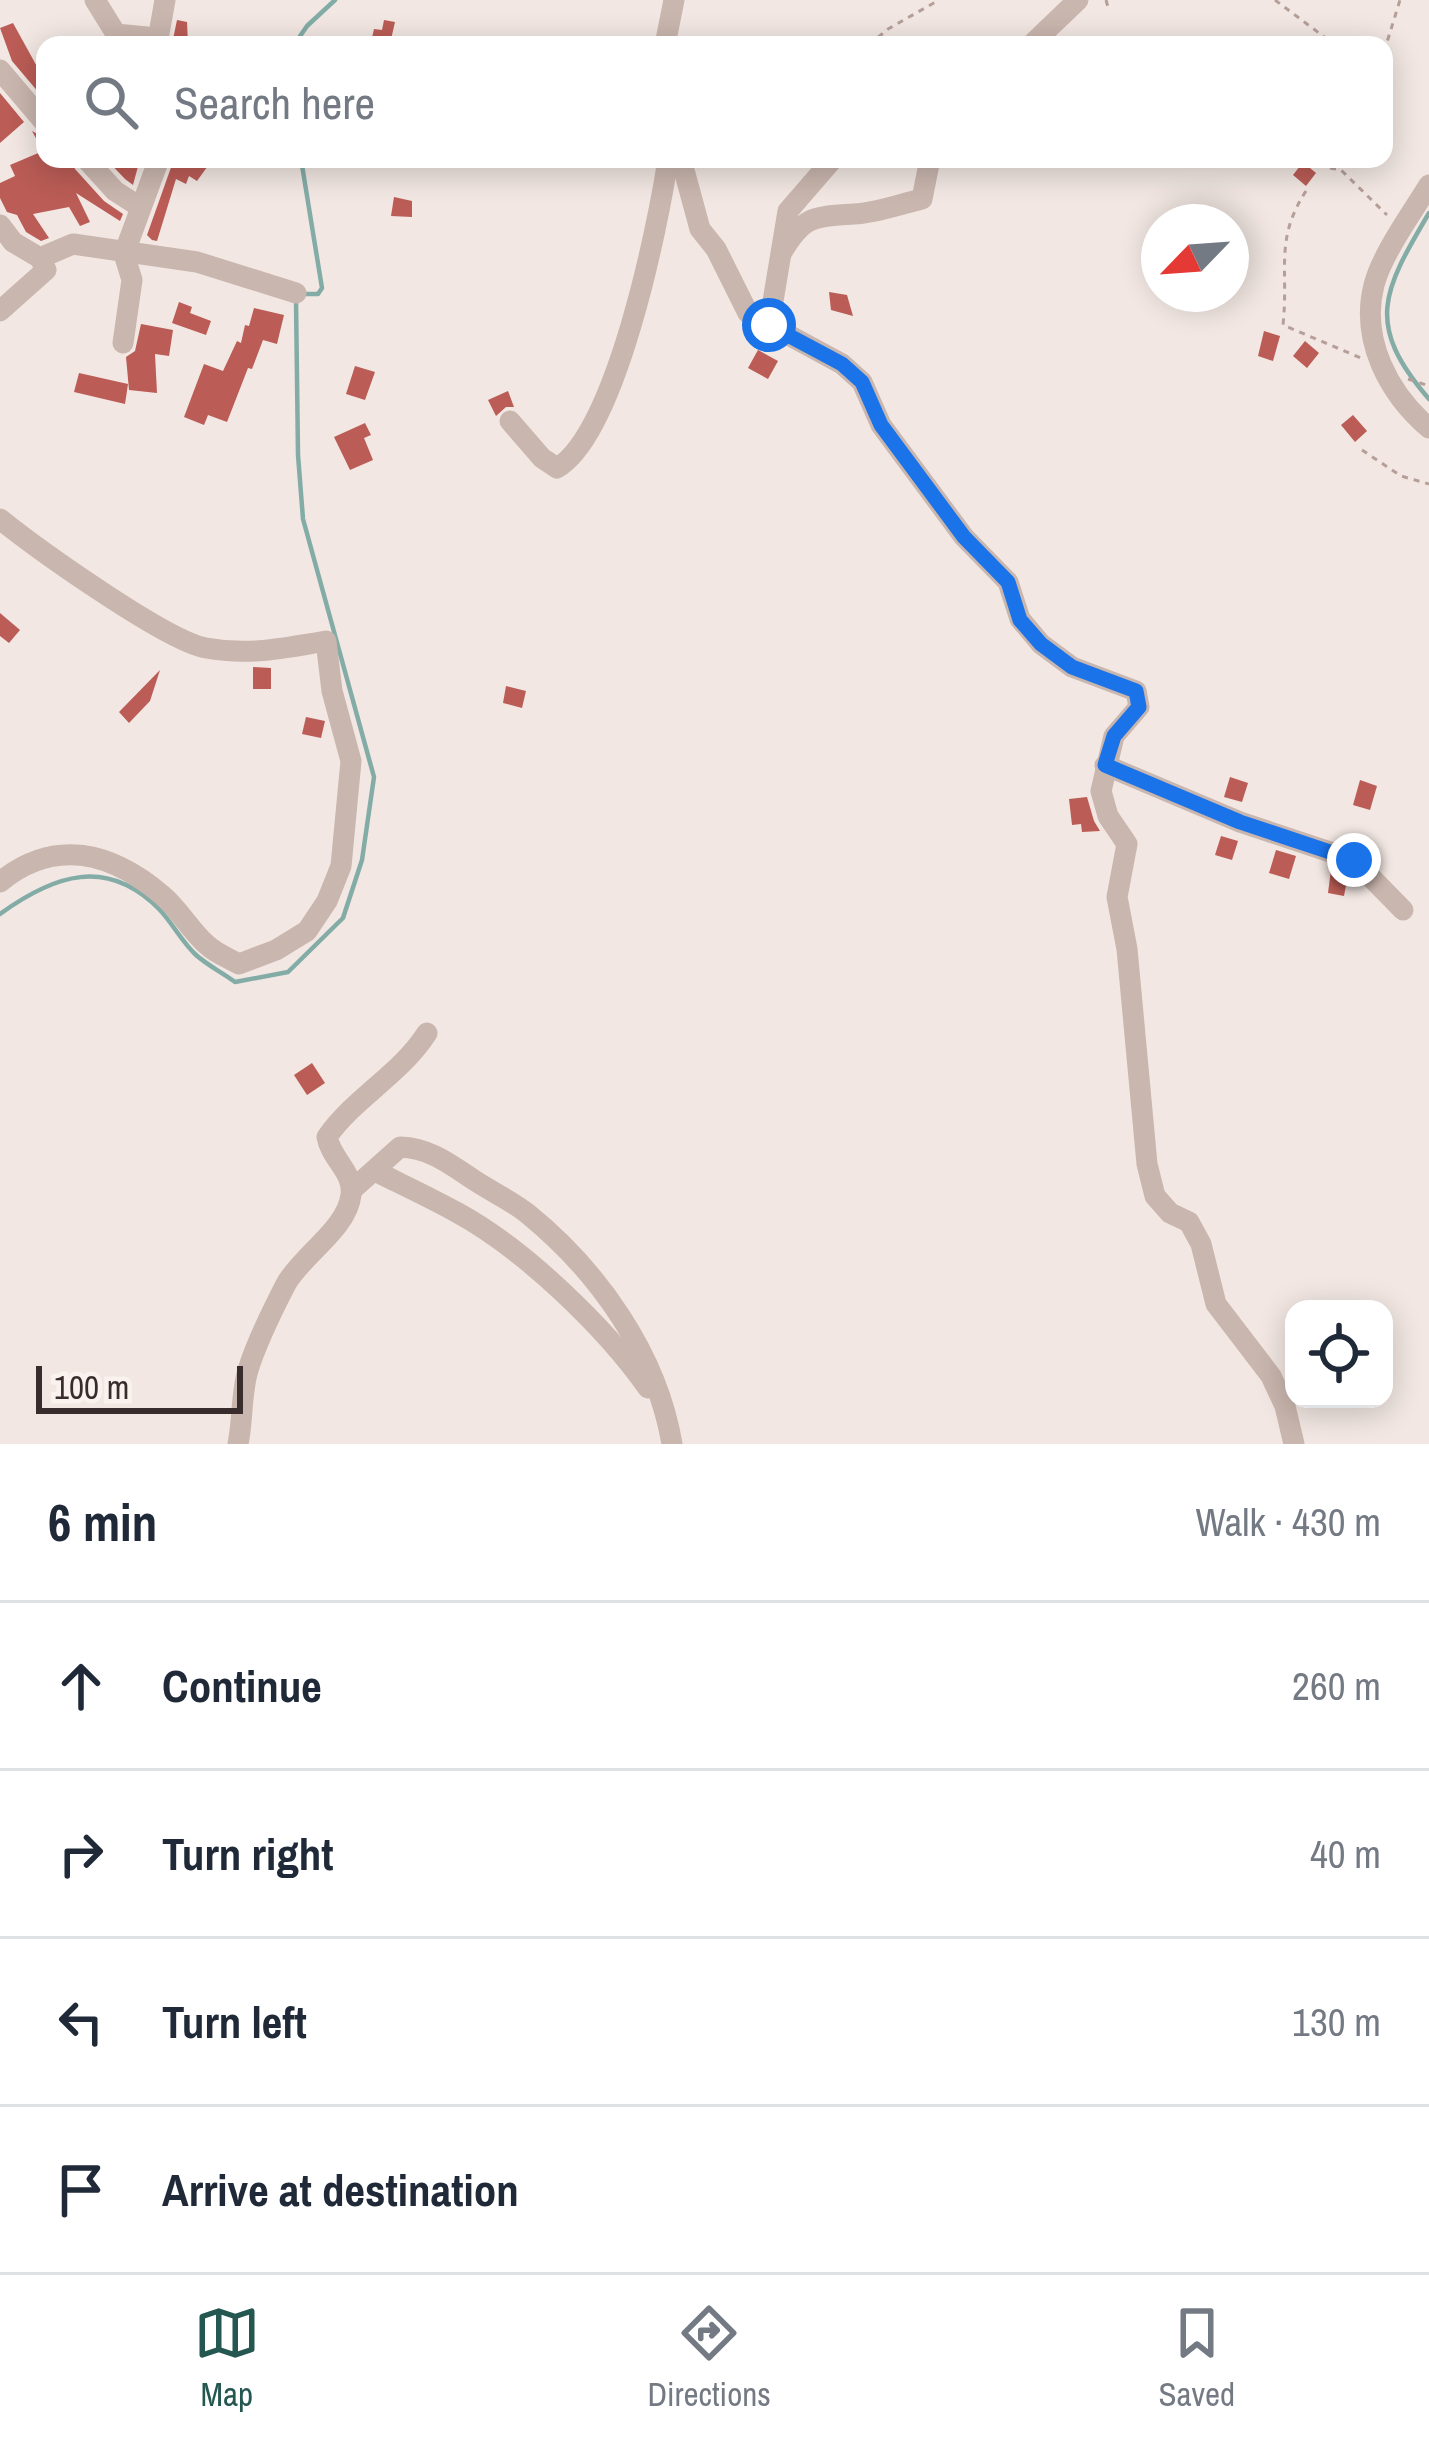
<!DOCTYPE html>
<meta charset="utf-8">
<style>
body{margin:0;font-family:"Archivo Narrow",sans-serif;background:#f6f6f7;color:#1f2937}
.controls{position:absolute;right:36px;bottom:36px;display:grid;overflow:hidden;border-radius:24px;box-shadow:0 6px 30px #0003}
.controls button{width:108px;height:108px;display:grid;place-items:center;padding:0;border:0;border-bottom:3px solid #e0e1e3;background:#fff;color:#1f2937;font:60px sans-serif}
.compass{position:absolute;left:1141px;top:204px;width:108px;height:108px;border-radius:50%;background:#fff;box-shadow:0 6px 30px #0003;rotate:245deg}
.scale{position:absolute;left:36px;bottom:30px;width:207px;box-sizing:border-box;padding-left:12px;border:6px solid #382d2c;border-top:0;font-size:33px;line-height:42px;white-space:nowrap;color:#382d2c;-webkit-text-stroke:9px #f9f2ee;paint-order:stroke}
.stop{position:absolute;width:36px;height:36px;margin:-27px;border:9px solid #1a73e8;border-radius:50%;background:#fff}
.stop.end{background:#1a73e8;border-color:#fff;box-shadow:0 3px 12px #0008}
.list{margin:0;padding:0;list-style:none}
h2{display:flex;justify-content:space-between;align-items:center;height:156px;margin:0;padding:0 48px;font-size:51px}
h2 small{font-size:39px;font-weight:400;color:#747a83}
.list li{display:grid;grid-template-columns:78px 1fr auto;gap:36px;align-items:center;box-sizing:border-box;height:168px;padding:0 48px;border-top:3px solid #e0e1e3}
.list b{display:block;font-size:45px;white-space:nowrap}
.list em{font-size:39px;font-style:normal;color:#747a83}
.icon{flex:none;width:66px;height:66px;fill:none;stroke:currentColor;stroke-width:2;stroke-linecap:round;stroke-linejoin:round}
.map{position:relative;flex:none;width:1429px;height:1444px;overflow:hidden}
.search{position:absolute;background:#fff;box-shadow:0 6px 30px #0003;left:36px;right:36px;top:36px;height:132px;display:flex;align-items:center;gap:30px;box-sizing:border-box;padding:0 42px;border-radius:24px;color:#747a83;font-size:45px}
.sheet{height:828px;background:#fff}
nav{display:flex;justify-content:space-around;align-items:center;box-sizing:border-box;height:168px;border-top:3px solid #e0e1e3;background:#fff;font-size:33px;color:#747a83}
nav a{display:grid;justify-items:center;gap:6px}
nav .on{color:#255751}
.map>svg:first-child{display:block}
</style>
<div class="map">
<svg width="1429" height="1444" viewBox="0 0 1429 1444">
<rect width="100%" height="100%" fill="#f2e7e2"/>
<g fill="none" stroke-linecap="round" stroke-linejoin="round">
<g stroke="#83aca7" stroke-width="4.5">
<polyline points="294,45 307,26 335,0"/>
<path d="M 1429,213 C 1383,291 1364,324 1429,399"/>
<polyline points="300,294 318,294 322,288 301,159"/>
<path d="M 0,914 C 54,875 107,856 160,910 C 173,924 182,942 196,955 C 207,965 223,973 235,982 L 288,972 L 343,918 L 362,860 L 374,777 L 303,519 L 298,455 L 296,300"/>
</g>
</g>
<g fill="#bb5c56">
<polygon points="177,20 187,22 188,43 172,44"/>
<polygon points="384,20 395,22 390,44 371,42 374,29 382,30"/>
<polygon points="13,23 45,81 45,100 12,61 0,28"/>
<polygon points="0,93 24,122 0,143"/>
<polygon points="32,131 45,138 45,159 71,159 75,169 104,201 123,214 120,221 76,193 90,222 80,226 69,207 33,214 49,238 41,241 26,232 17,215 7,212 0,198 0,183 15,176 10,165 43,151"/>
<polygon points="106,159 140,159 133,185 125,179"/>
<polygon points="174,159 204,159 210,163 197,181 189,176 186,184 176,179 157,241 152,240 147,235"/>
<polygon points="1303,162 1316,173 1306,186 1293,175"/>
<polygon points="394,197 412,201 412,217 391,216"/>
<polygon points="829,292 847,295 853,316 831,310"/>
<polygon points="179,302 192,307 190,313 211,321 206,335 172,323"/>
<polygon points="254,308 284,315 277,344 263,340 252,369 248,368 227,422 208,415 204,425 184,417 204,364 223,371 237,341 241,343 245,325 249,326"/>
<polygon points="141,324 173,330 169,356 155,354 157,393 129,390 126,357 135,351"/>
<polygon points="1264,331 1280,336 1273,361 1258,356"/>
<polygon points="1305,341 1319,353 1307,368 1293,356"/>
<polygon points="758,350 778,361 768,379 748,368"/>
<polygon points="355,366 375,372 365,400 346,394"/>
<polygon points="79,373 128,384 125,404 74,392"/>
<polygon points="508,391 514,407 506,407 496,416 488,400"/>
<polygon points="1353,415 1367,431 1355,442 1341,425"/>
<polygon points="365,423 371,435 364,438 373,460 350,470 334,437"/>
<polygon points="0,613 20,630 9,643 0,636"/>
<polygon points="253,667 271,668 271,689 253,689"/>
<polygon points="160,670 150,701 129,723 119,712"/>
<polygon points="506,686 526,691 522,708 503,703"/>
<polygon points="306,717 325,721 321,738 302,734"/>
<polygon points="1230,777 1248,783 1242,802 1224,797"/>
<polygon points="1360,780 1377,786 1370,810 1353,805"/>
<polygon points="1087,797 1094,821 1100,831 1082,832 1081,824 1072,825 1069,799"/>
<polygon points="1221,836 1238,841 1232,860 1215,855"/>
<polygon points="1276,850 1296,856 1289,879 1269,873"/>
<polygon points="1331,870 1348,875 1344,896 1328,893"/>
<polygon points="312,1063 325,1083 307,1095 294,1075"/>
</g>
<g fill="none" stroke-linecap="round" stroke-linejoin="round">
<g stroke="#b59f98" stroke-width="3" stroke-dasharray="6 6" stroke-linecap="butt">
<polyline points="1106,0 1108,7"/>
<polyline points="1275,0 1335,45"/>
<polyline points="869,45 888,29 939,0"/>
<polyline points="1384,52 1400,0"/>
<polyline points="1330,168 1341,170 1387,215"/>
<path d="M 1306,191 C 1274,240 1289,270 1283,325 L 1361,358"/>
<polyline points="1408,379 1429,386"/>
<polyline points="1362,450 1401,476 1429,484"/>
</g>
<g stroke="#c9b6ae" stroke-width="21">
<polyline points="95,0 116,34 157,38"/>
<polyline points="157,45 165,0"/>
<polyline points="665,45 674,0"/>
<polyline points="1031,45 1078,0"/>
<polyline points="0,70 45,123"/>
<polyline points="86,159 115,191 140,207"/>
<polyline points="681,159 700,229 716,249 748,313 842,364 862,382 881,425 964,537 1008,582 1020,619 1041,644 1072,667 1136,691 1139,707 1114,736 1101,791 1108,816 1127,844 1117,897 1127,949 1147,1164 1155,1196 1170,1213 1189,1222 1201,1244 1216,1304 1271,1376 1285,1406 1294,1444"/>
<path d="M 1429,185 C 1412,213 1382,254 1374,285 C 1360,340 1389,394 1429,428"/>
<polyline points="0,225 13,242 40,258 73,244 197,262 296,293"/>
<path d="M 782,252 C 804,215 814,217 854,214 C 876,213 900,204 922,199 L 930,159"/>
<polyline points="0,311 46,270 40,258"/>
<polyline points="769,325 788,211 833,159"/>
<polyline points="123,343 132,280 124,254 159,159"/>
<path d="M 510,421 L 542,458 L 557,468 C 616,434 658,226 668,159"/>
<path d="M 0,519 C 36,548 166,641 206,648 C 250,656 283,648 326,641 L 332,691 L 351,761 L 341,866 L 327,901 L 307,931 L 276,950 L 239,964 C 228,958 215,953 206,944 C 190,930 179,909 162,895 C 111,852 55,837 0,882"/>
<polyline points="1105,765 1240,822 1354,860 1403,910"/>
<path d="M 375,1171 C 403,1185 431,1198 458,1213 C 524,1249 605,1327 648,1388"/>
<path d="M 353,1189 L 400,1147 C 430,1148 450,1164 474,1180 C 492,1192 512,1201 528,1214 C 598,1271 657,1354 672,1444"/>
<path d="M 238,1444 C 243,1420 241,1393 248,1370 C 257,1341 272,1311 286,1284 C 302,1255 347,1229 351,1195 C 354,1172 331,1159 327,1137 C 355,1097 400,1075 427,1033"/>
</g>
</g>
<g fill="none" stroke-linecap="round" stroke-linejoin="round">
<polyline stroke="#1a73e8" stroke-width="15" points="769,325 842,364 862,382 881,425 964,537 1008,582 1020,620 1041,644 1072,667 1136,691 1139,707 1114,736 1105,765 1240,822 1354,860"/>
</g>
</svg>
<div class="controls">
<button><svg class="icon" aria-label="locate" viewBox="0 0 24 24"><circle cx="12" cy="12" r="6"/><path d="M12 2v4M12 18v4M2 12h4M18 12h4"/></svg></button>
</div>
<svg class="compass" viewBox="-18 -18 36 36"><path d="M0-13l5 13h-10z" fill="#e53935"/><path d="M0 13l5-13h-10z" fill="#747a83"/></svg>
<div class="scale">100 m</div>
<div class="stop" style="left:769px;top:325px"></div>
<div class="stop end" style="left:1354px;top:860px"></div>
<div class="search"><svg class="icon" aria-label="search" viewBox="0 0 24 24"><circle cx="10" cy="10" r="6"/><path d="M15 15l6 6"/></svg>Search here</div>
</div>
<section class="sheet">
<h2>6 min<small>Walk · 430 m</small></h2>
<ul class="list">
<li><svg class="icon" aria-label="ahead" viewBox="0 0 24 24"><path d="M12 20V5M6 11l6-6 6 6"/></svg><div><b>Continue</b></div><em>260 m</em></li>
<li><svg class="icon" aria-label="right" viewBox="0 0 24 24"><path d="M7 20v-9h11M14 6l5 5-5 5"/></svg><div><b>Turn right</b></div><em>40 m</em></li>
<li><svg class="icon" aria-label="left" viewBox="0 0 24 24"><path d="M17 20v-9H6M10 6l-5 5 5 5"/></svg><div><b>Turn left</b></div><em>130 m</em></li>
<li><svg class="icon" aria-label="arrive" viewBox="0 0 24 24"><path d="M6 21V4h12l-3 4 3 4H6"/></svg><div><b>Arrive at destination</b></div></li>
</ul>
</section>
<nav>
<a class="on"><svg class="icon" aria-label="map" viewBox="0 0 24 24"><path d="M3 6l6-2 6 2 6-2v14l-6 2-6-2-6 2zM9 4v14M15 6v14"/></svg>Map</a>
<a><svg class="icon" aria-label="directions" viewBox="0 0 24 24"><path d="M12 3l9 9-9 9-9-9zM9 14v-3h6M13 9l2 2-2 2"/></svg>Directions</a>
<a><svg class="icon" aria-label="saved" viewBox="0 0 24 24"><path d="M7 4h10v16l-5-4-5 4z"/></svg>Saved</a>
</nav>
